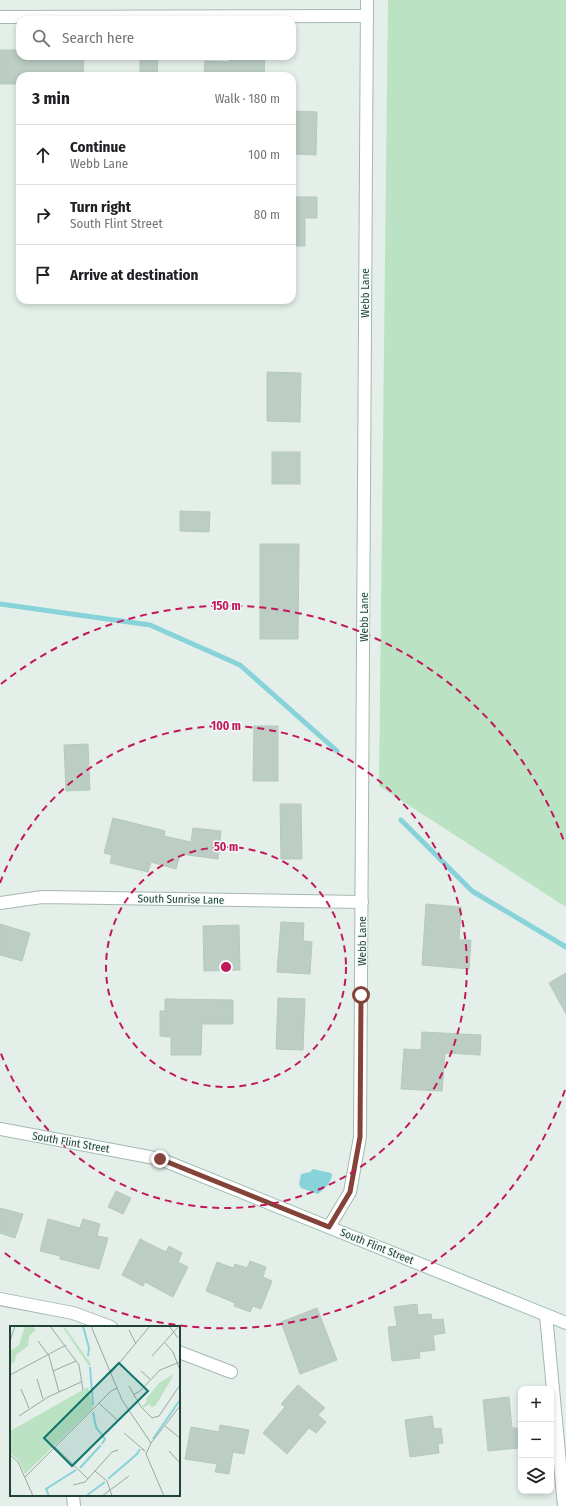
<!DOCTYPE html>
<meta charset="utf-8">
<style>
body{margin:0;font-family:"Fira Sans Condensed",sans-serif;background:#f2f2f2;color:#202124}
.controls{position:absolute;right:12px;bottom:12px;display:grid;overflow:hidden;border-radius:8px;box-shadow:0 2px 6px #0003}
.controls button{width:36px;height:36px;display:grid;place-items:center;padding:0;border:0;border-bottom:1px solid #e0e0e0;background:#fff;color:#202124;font:20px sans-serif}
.stop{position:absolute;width:12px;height:12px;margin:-9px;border:3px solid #844339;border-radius:50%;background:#fff}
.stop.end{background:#844339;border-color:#fff;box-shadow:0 1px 4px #0008}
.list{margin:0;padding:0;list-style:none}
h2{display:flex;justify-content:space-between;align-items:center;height:52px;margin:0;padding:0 16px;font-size:17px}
h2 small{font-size:13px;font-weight:400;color:#757577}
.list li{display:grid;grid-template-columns:26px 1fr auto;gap:12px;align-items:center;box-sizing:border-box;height:60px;padding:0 16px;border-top:1px solid #e0e0e0}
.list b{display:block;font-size:15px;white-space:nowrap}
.list p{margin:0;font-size:13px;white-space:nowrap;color:#757577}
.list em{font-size:13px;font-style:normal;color:#757577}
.icon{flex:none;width:22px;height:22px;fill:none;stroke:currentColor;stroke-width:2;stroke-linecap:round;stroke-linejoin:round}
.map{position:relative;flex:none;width:566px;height:1506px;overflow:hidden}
.search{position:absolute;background:#fff;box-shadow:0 2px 6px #0003;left:16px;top:16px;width:280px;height:44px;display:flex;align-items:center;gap:10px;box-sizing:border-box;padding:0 14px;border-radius:12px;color:#757577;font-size:15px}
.panel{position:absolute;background:#fff;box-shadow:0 2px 6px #0003;left:16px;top:72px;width:280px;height:232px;border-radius:12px}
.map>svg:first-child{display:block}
</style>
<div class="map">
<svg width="566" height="1506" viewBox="0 0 566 1506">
<rect width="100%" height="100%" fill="#e4efe9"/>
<polygon fill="#bbe2c2" points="388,0 566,0 566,907 379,786"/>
<path fill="#87d3d9" d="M 313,1169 L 331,1173 L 332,1175 C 331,1183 324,1189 318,1194 L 301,1188 L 299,1184 L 301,1174 L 310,1172 Z"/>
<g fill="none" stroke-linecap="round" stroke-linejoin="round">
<g stroke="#87d3d9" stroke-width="5">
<polyline points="0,604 150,625 240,665 337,751"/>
<polyline points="401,820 472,891 566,947"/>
</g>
</g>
<g fill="#bccdc4" stroke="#b5c9bf">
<polygon points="0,50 20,50 20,56 84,56 83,76 20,76 20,84 0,84"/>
<polygon points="230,56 265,56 264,76 204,76 205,61 229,62"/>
<polygon points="140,57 158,58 157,76 140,76"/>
<polygon points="292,111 317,112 316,155 292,154"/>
<polygon points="292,197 317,197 317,218 305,218 305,246 292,246"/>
<polygon points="267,372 301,373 300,422 267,421"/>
<rect x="272" y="452" width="28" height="32"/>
<polygon points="180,511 210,512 209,532 180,531"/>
<polygon points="260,544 299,544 298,639 260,639"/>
<polygon points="254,726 278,726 278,781 253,781"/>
<polygon points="88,744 90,790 66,791 64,745"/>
<polygon points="280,804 301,804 302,859 281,859"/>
<polygon points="113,818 165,831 164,836 191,842 193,828 221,831 218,859 180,854 176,869 151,862 148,872 110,863 112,855 104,853"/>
<polygon points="426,904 461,907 459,940 471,940 469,969 422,965"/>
<polygon points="281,922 304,923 303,941 312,942 310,974 277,972"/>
<polygon points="0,924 30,933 22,961 0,955"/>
<polygon points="239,925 240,970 204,971 203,926"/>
<polygon points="566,973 566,1014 549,983"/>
<polygon points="278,998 305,999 303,1050 276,1049"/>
<polygon points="165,999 233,1000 233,1024 202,1024 201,1055 171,1055 171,1037 160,1036 160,1011 165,1011"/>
<polygon points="422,1032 481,1035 480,1055 445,1053 442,1091 401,1089 404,1049 421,1050"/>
<polygon points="116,1191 131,1198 123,1214 108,1207"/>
<polygon points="0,1208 23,1214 15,1238 0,1233"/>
<polygon points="48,1219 80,1228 83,1219 100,1224 97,1236 108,1238 99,1269 60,1259 60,1256 40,1251"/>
<polygon points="140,1239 166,1252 169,1246 182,1253 178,1262 188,1267 173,1297 145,1282 143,1286 122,1275"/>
<polygon points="250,1261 266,1267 263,1277 272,1281 261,1309 253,1306 250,1312 234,1306 235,1303 206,1291 217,1262 233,1268 235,1264 247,1268"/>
<polygon points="417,1304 418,1315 431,1314 432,1320 443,1319 445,1333 433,1335 435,1350 419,1352 420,1358 392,1361 388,1327 397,1326 394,1307"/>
<polygon points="317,1308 337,1360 300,1374 281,1322"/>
<polygon points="298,1385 325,1408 318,1415 326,1422 316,1433 309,1428 287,1454 263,1433 285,1407 281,1404"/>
<polygon points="509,1397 512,1428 517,1428 519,1448 488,1451 483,1400"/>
<polygon points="432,1416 434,1429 441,1428 443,1443 438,1444 439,1453 410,1457 405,1420"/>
<polygon points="220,1425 249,1430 244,1454 233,1452 229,1474 215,1472 217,1464 185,1459 191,1427 219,1432"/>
</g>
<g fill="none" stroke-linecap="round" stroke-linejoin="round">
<g stroke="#a6b8b0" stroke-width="14">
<g id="street">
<polyline points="0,17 367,16"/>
<polyline points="0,903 42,897 362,902"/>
<polyline points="329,1227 350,1192 360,1137 367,0"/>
<polyline points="0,1299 73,1313 111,1327"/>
<polyline points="546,1315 564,1506"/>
<polyline points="179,1352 231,1372"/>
<polyline points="73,1495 74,1506"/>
</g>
</g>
<g stroke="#a1bcb0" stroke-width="14">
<polyline id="secondary" points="0,1129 160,1159 566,1323"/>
</g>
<use href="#street" stroke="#fff" stroke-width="12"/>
<use href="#secondary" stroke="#fff" stroke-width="12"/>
</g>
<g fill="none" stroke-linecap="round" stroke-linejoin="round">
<polyline stroke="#844339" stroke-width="5" points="160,1159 329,1227 350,1192 360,1137 361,995"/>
</g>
<g fill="none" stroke="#c2185b" stroke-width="2" stroke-dasharray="7 5">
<circle cx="226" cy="967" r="120"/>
<path d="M0 883A241 241 0 1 1 0 1051"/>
<path d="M565 1090A361 361 0 0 1 1 1250M1 684A361 361 0 0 1 565 844"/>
</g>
<g text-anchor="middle" stroke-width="3" stroke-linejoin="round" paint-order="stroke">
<g font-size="11" fill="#214337" stroke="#f5fbf7">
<text transform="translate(365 293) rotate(-90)" y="4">Webb Lane</text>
<text transform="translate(364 617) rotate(-90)" y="4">Webb Lane</text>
<text transform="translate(181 899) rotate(1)" y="4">South Sunrise Lane</text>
<text transform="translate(362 941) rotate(-90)" y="4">Webb Lane</text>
<text transform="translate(71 1142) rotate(10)" y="4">South Flint Street</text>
<text transform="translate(377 1246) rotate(22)" y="4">South Flint Street</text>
</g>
</g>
<g transform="translate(10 1326)">
<rect width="170" height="170" fill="#e4efe9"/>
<path d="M 15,0 L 22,0 L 26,4 L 19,10 L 18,20 L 6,29 L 5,35 L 0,39 L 0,25 L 9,19 ZM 52,0 L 54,0 L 81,38 L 79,40 ZM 164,48 L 146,79 L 142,81 L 139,78 L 133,82 L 132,80 L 137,76 L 136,73 L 150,56 ZM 78,61 L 83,82 L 15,148 L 8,134 L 0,127 L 0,105 Z" fill="#bbe2c2"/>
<path fill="none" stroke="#87d3d9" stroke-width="2" d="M 73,0 L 79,22 L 78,30M 80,41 L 83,79M 83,86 L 86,101 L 95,113 L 92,118M 143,113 L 170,74M 70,142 L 91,119M 98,153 L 127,128 L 130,123M 39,170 L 36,163 L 66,144M 76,170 L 95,156"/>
<path fill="none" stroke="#96aaa2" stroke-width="1" d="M 40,0 L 69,39 L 73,64M 81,0 L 112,74 L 141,117 L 136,128 L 154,170M 159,0 L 168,12M 119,4 L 126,18M 0,15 L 5,0M 28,15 L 39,30 L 49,66M 155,17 L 163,26 L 170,44M 142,30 L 169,0M 43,45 L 66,35M 131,45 L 140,53M 101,47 L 140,0M 0,49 L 56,19M 27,53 L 33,73M 119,60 L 131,81 L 142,92 L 149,90 L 170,59M 11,63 L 19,82M 123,69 L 130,65 L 150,44 L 170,36M 89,77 L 108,95M 9,90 L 38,71 L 71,56M 155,100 L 170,112M 114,107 L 135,125 L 132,123M 141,117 L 170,80M 45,121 L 78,153M 159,125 L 170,137M 0,129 L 8,136 L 23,170M 85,145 L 97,155 L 102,170M 15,151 L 101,65 L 107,62M 63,159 L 75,156 L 102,126 L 108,124M 92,170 L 119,150"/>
<path fill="#0f766e" fill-opacity="0.15" stroke="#0f766e" stroke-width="2" d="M 109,37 L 138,65 L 62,140 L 34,112 Z"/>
<rect width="170" height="170" fill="none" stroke="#214337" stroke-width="2"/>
</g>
<circle cx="226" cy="967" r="6" fill="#c2185b" stroke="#f5fbf7" stroke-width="2"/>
<g font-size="12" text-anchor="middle" font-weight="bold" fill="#c2185b" stroke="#f5fbf7" stroke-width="3" stroke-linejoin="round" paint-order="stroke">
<text x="226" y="610">150 m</text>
<text x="226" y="730">100 m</text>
<text x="226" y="851">50 m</text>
</g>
</svg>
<div class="controls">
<button>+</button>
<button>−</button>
<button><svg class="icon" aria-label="layers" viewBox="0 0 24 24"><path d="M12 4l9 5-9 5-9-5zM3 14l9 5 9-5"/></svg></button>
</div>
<div class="stop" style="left:361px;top:995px"></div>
<div class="stop end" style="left:160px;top:1159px"></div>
<div class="search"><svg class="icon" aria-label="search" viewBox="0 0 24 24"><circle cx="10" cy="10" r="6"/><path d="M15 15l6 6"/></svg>Search here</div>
<section class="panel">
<h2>3 min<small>Walk · 180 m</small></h2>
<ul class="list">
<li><svg class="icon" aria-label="ahead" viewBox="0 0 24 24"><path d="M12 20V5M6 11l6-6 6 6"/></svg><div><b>Continue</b><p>Webb Lane</p></div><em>100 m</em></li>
<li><svg class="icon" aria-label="right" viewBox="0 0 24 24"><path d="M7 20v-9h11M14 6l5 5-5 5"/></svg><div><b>Turn right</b><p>South Flint Street</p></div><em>80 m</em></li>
<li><svg class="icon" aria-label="arrive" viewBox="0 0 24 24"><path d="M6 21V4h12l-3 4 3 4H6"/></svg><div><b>Arrive at destination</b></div></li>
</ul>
</section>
</div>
